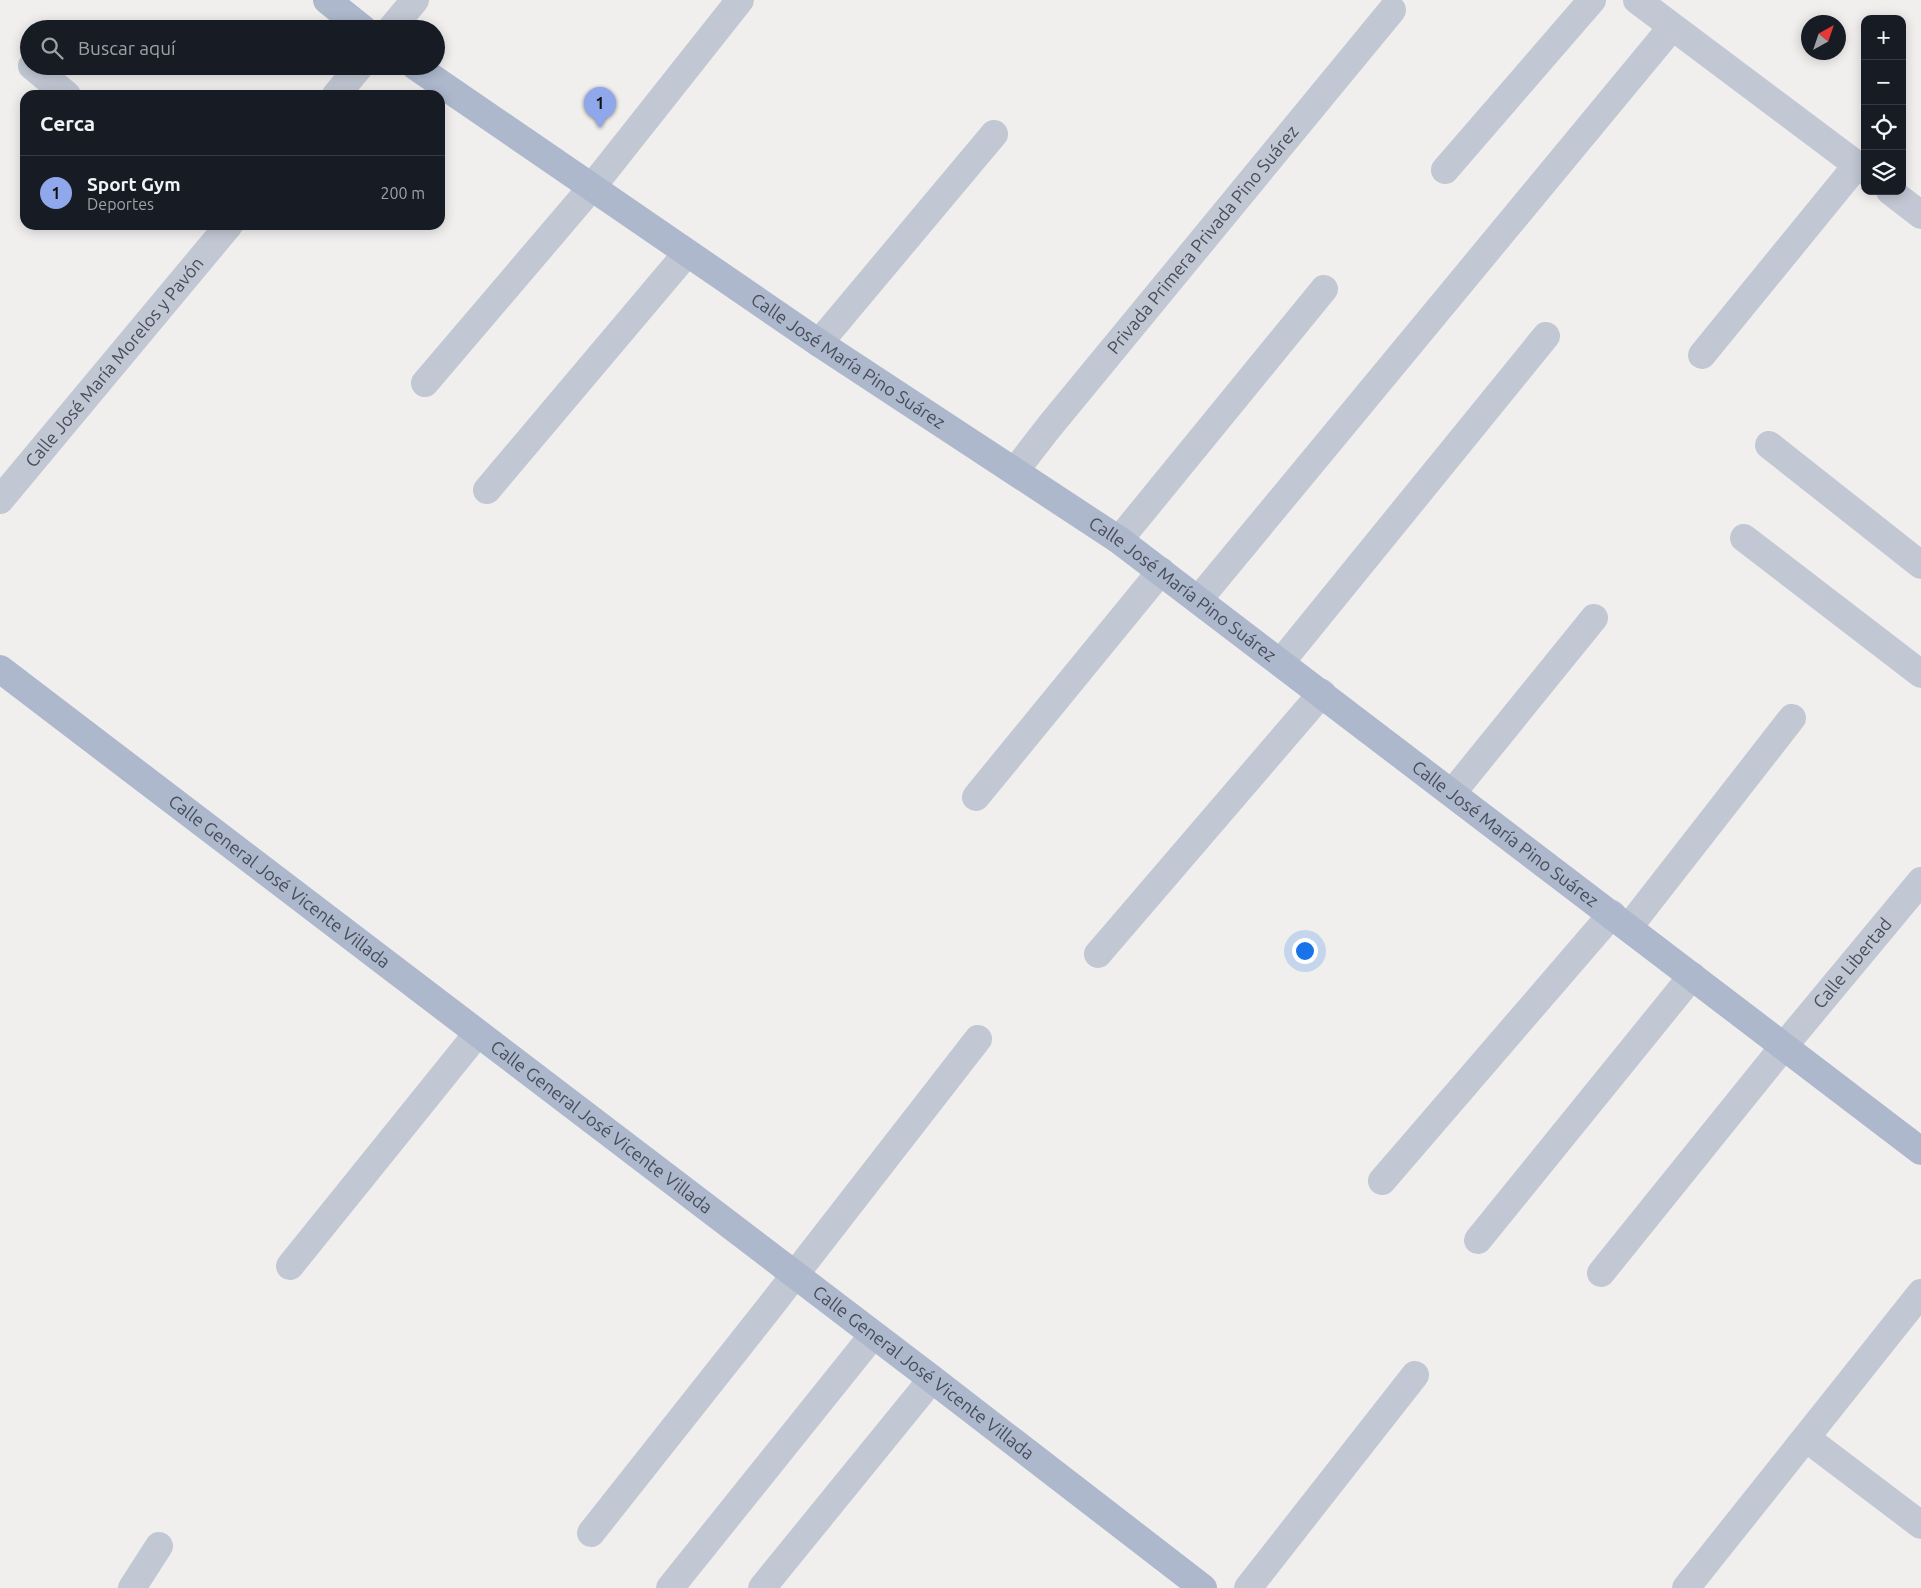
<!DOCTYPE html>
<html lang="es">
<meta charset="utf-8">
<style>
body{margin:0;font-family:Ubuntu,sans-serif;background:#242831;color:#f1f3f6}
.controls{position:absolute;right:15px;top:15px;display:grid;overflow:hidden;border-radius:10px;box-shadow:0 2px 12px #0003}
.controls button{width:45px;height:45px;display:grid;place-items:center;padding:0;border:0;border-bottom:1px solid #363941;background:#171b24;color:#f1f3f6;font:25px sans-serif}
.compass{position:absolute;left:1801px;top:15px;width:45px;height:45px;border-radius:50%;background:#171b24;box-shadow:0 2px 12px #0003;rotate:40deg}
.you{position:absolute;left:1304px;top:950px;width:18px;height:18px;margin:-12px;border:4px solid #fff;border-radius:50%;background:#1a73e8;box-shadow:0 0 0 8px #1a73e833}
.badge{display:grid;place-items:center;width:32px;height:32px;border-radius:50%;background:#8fa8ec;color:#111;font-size:16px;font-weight:700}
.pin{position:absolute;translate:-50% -41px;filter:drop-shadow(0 1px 2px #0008)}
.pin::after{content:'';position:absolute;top:26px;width:18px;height:15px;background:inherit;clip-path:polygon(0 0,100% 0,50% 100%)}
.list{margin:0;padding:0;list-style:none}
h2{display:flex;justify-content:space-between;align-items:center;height:65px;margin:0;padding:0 20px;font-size:21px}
h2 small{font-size:16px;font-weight:400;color:#9ea1a6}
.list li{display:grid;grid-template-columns:32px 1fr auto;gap:15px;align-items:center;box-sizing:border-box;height:75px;padding:0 20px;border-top:1px solid #363941}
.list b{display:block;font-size:19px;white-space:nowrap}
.list p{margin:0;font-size:16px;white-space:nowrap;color:#9ea1a6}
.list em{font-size:16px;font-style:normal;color:#9ea1a6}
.icon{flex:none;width:28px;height:28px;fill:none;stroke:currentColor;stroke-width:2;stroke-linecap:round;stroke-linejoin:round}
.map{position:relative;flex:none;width:1921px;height:1588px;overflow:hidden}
.search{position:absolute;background:#171b24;box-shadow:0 2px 12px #0003;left:20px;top:20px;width:425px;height:55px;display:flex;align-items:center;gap:12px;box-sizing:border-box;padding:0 18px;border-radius:28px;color:#9ea1a6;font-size:19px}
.panel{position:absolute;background:#171b24;box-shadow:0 2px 12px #0003;left:20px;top:90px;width:425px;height:140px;border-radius:15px}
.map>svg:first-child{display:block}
</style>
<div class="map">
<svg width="1921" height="1588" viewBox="0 0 1921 1588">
<rect width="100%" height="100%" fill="#f1eeee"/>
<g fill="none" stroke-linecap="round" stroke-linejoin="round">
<g stroke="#c1c7d3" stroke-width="28">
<polyline points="1637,0 1865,171"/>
<polyline points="391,29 415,0"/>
<polyline points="32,66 67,95"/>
<polyline points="336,95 360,66"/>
<polyline points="1445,170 1592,0"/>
<polyline points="1890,191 1921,215"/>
<polyline points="819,343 994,134"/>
<polyline points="1702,355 1857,165"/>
<polyline points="425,383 592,187 740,0"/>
<polyline points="1769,445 1921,565"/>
<path id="s1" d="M 1015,471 L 1049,427 L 1392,10"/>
<polyline points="487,490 687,253"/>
<path id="s2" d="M 0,500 L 229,225"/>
<polyline points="1744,538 1921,674"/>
<polyline points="1119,540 1324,289"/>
<polyline points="1199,599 1672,27"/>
<polyline points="1281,662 1546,336"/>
<polyline points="1453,792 1594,618"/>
<polyline points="976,797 1161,571"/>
<polyline points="1629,927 1792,718"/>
<polyline points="1098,954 1322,693"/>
<polyline points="1382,1181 1612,914"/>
<polyline points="1478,1240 1692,976"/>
<polyline points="290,1266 477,1034"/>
<path id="s3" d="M 1601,1273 L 1784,1046 L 1921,881"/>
<polyline points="1806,1438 1921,1525"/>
<polyline points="591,1533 769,1308 978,1039"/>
<polyline points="132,1588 159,1546"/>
<polyline points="670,1588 873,1335"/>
<polyline points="762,1588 932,1379"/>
<polyline points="1248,1588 1415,1375"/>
<polyline points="1686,1588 1921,1293"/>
</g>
<g stroke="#adb8cd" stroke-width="28">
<polyline points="327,0 363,29"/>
<path id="s4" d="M 415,66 L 819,343 L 1119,540 L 1921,1151"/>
<path id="s5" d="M 0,669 L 932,1379 L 1203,1588"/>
</g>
</g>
<g text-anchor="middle" stroke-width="4" stroke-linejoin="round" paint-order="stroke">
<g font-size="18" fill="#464d5b" stroke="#fff">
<text dy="6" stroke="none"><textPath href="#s1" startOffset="298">Privada Primera Privada Pino Suárez</textPath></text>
<text dy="6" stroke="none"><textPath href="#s4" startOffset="524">Calle José María Pino Suárez</textPath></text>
<text dy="6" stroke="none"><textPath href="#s2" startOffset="179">Calle José María Morelos y Pavón</textPath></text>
<text dy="6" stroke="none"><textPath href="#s4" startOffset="929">Calle José María Pino Suárez</textPath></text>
<text dy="6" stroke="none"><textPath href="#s4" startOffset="1334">Calle José María Pino Suárez</textPath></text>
<text dy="6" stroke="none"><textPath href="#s5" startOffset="351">Calle General José Vicente Villada</textPath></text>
<text dy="6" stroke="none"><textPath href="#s3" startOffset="399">Calle Libertad</textPath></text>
<text dy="6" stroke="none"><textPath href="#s5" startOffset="756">Calle General José Vicente Villada</textPath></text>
<text dy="6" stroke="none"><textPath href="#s5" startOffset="1161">Calle General José Vicente Villada</textPath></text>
</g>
</g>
</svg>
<div class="controls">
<button>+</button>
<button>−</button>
<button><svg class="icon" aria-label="locate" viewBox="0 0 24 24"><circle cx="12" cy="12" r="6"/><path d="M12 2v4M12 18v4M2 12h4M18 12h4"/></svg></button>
<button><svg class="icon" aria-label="layers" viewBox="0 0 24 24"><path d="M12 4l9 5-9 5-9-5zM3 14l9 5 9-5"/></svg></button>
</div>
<svg class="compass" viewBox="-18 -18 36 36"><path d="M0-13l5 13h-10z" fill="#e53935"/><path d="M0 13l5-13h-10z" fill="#9ea1a6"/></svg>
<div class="you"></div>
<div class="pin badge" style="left:600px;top:128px">1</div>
<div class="search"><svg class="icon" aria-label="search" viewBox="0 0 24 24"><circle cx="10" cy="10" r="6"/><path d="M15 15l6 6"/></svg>Buscar aquí</div>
<section class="panel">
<h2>Cerca<small></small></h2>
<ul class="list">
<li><span class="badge">1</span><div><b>Sport Gym</b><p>Deportes</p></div><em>200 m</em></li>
</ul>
</section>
</div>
